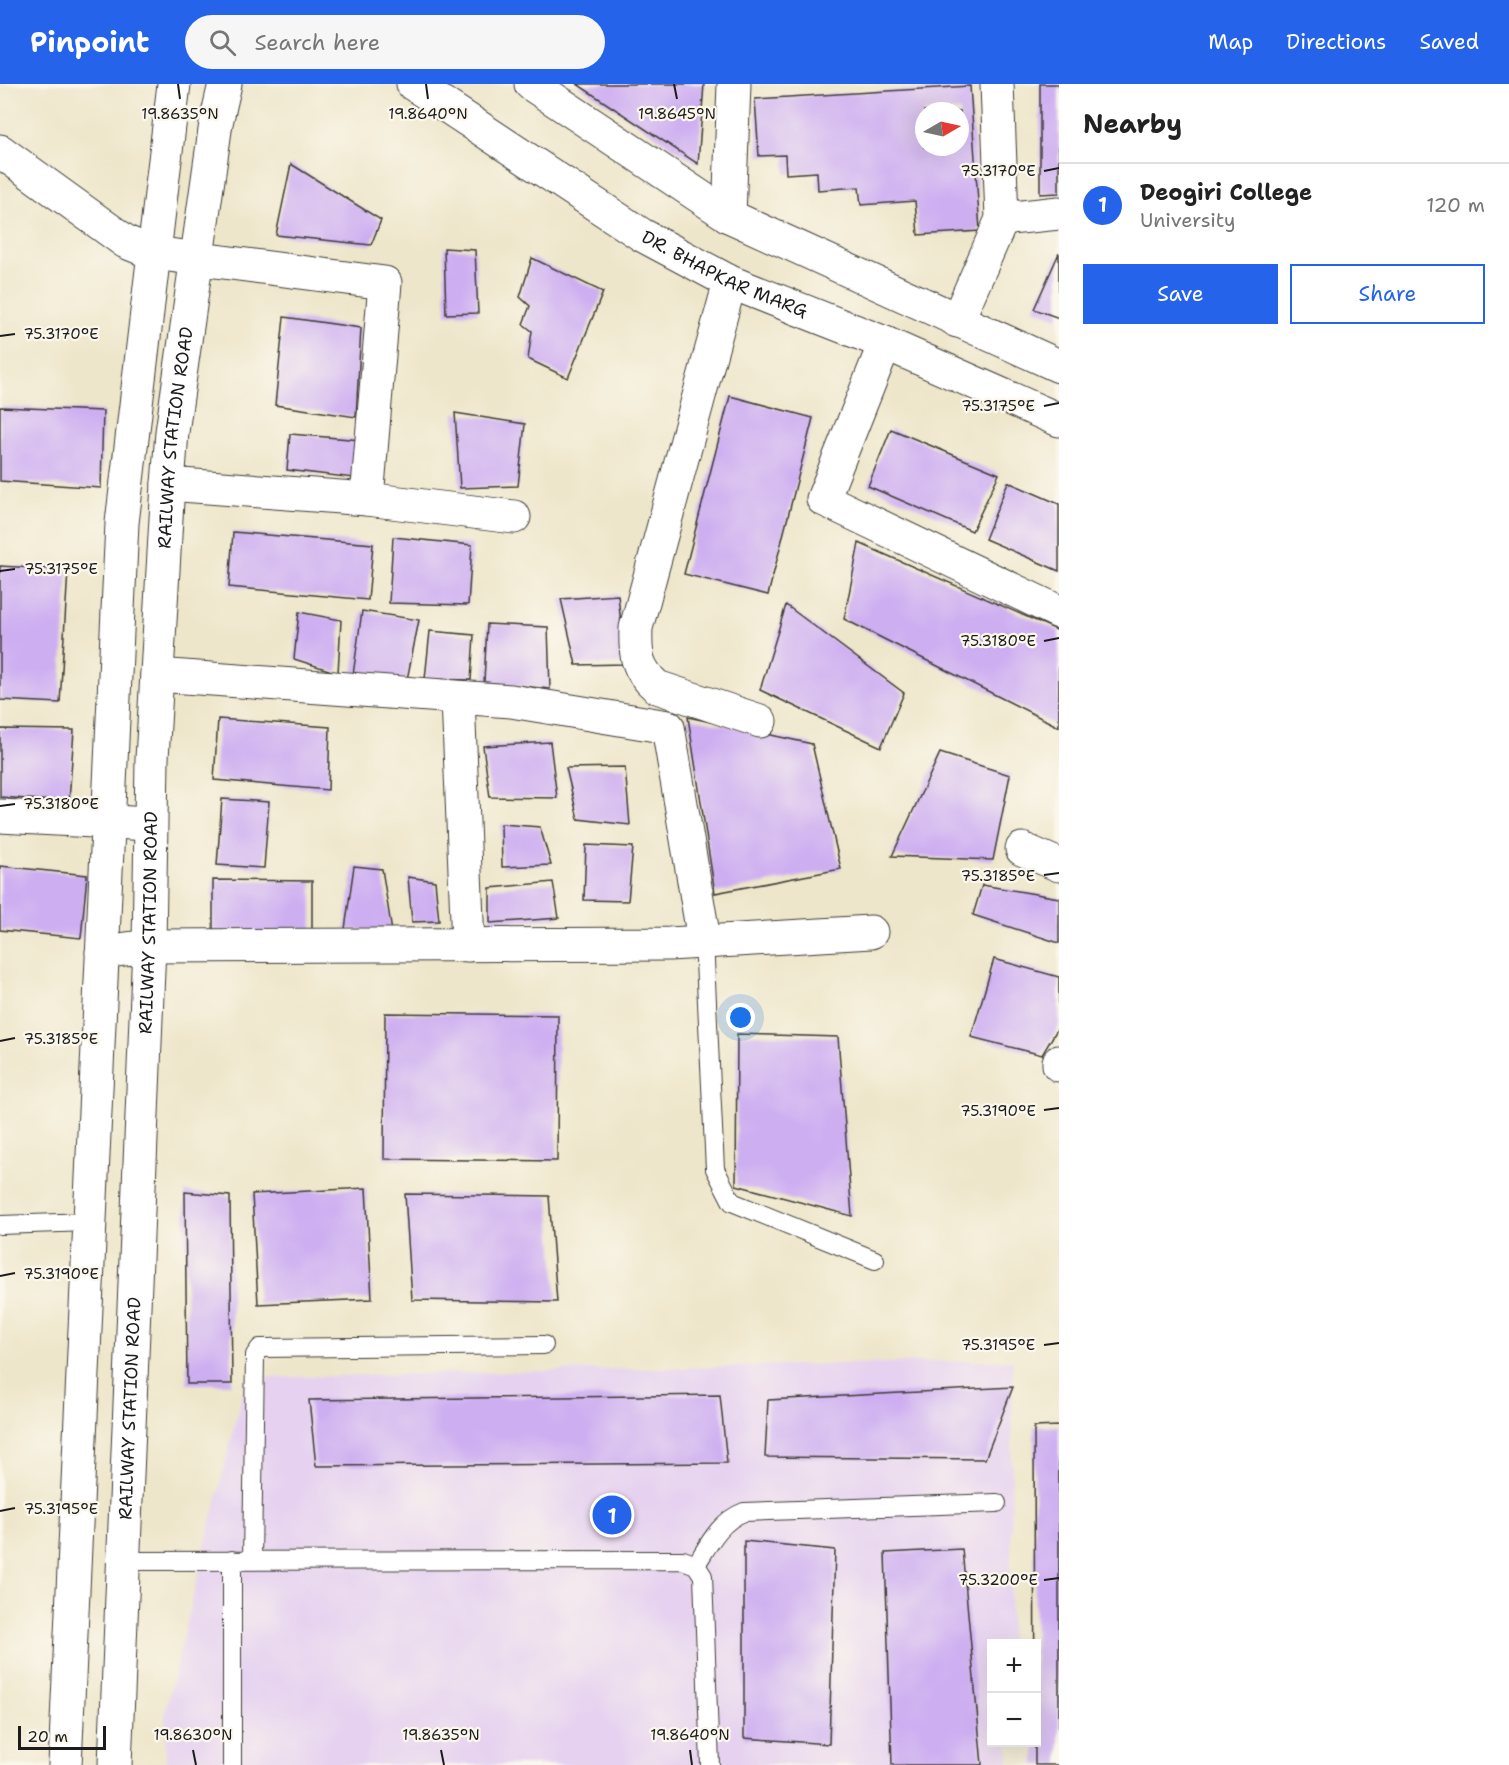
<!DOCTYPE html>
<meta charset="utf-8">
<style>
body{margin:0;font-family:"Shantell Sans",sans-serif;background:#f6f6f6;color:#222}
.controls{position:absolute;right:18px;bottom:18px;display:grid;overflow:hidden;border-radius:0px;box-shadow:0 6px 24px #0002}
.controls button{width:54px;height:54px;display:grid;place-items:center;padding:0;border:0;border-bottom:2px solid #e0e0e0;background:#fff;color:#222;font:30px sans-serif}
.compass{position:absolute;left:915px;top:18px;width:54px;height:54px;border-radius:50%;background:#fff;box-shadow:0 6px 24px #0002;rotate:81deg}
.scale{position:absolute;left:18px;bottom:15px;width:88px;box-sizing:border-box;padding-left:6px;border:3px solid #1c1c1c;border-top:0;font-size:16px;line-height:21px;white-space:nowrap;color:#1c1c1c;-webkit-text-stroke:4px #fbf7ec;paint-order:stroke}
.you{position:absolute;left:741px;top:934px;width:21px;height:21px;margin:-15px;border:4px solid #fff;border-radius:50%;background:#1a73e8;box-shadow:0 0 0 9px #1a73e833}
.badge{display:grid;place-items:center;width:39px;height:39px;border-radius:50%;background:#2563eb;color:#fff;font-size:20px;font-weight:700}
.pin{position:absolute;translate:-50% -50%;border:3px solid #fff;box-shadow:0 2px 6px #0006}
.list{margin:0;padding:0;list-style:none}
h2{display:flex;justify-content:space-between;align-items:center;height:78px;margin:0;padding:0 24px;font-size:26px}
h2 small{font-size:20px;font-weight:400;color:#767676}
.list li{display:grid;grid-template-columns:39px 1fr auto;gap:18px;align-items:center;box-sizing:border-box;height:84px;padding:0 24px;border-top:2px solid #e0e0e0}
.list b{display:block;font-size:22px;white-space:nowrap}
.list p{margin:0;font-size:20px;white-space:nowrap;color:#767676}
.list em{font-size:20px;font-style:normal;color:#767676}
.actions{display:flex;gap:12px;padding:18px 24px}
.actions a{flex:1;padding:14px 0;border:2px solid #2563eb;border-radius:0px;text-align:center;font-size:21px;color:#2563eb}
.actions .main{background:#2563eb;color:#fff}
.icon{flex:none;width:33px;height:33px;fill:none;stroke:currentColor;stroke-width:2;stroke-linecap:round;stroke-linejoin:round}
.map{position:relative;flex:none;width:1059px;height:1681px;overflow:hidden}
header{display:flex;align-items:center;gap:36px;box-sizing:border-box;height:84px;padding:0 30px;background:#2563eb;color:#fff}
header strong{font-size:28px}
nav{display:flex;gap:33px;margin-inline-start:auto;font-size:21px}
.search{width:420px;height:54px;background:#f6f6f6;display:flex;align-items:center;gap:15px;box-sizing:border-box;padding:0 21px;border-radius:33px;color:#767676;font-size:22px}
main{display:flex}
aside{flex:1;background:#fff}
.map>svg:first-child{display:block}
</style>
<header>
<strong>Pinpoint</strong>
<div class="search"><svg class="icon" aria-label="search" viewBox="0 0 24 24"><circle cx="10" cy="10" r="6"/><path d="M15 15l6 6"/></svg>Search here</div>
<nav><a>Map</a><a>Directions</a><a>Saved</a></nav>
</header>
<main>
<div class="map">
<svg width="1059" height="1681" viewBox="0 0 1059 1681">
<rect width="100%" height="100%" fill="#fbf7ec"/>
<filter id="ink" filterUnits="userSpaceOnUse"><feTurbulence type="fractalNoise" baseFrequency=".0167" numOctaves="2"/><feDisplacementMap in="SourceGraphic" scale="12" xChannelSelector="R" yChannelSelector="G"/><feConvolveMatrix kernelMatrix="1 2 1 2 8 2 1 2 1" color-interpolation-filters="sRGB"/></filter>
<filter id="wash" filterUnits="userSpaceOnUse"><feTurbulence type="fractalNoise" baseFrequency=".008" numOctaves="4" result="noise"/><feDisplacementMap in="SourceGraphic" scale="24" xChannelSelector="R" yChannelSelector="G"/><feGaussianBlur stdDeviation="1.35" result="paint"/><feColorMatrix in="noise" values="0 0 0 0 0 0 0 0 0 0 0 0 0 0 0 0 0 1.4 0 .05"/><feComposite in="paint" operator="in"/></filter>
<g filter="url(#wash)">
<rect width="100%" height="100%" fill="#eee6ca"/>
<polygon fill="#e6d2f0" points="1013,1276 1010,1559 992,1560 992,1658 1009,1659 1009,1681 166,1681 165,1628 246,1294"/>
<g id="blocks">
<g fill="#cdaef1" fill-rule="evenodd">
<polygon points="577,0 704,0 698,80"/>
<polygon points="1040,0 1059,0 1059,109 1040,110"/>
<path d="M 970,2 L 980,147 L 918,151 L 915,117 L 861,121 L 859,103 L 818,106 L 817,88 L 786,90 L 785,71 L 759,72 L 755,15 ZM 924,27 L 960,27 L 960,63 L 924,63 Z"/>
<polygon points="291,80 381,136 371,161 276,151"/>
<polygon points="444,164 475,166 478,229 446,230"/>
<polygon points="1059,169 1059,234 1034,225"/>
<polygon points="532,174 603,208 568,294 528,275 532,247 523,240 530,222 520,213"/>
<polygon points="284,233 361,244 356,333 275,321"/>
<polygon points="730,312 813,334 768,511 684,490"/>
<polygon points="0,323 103,327 101,404 0,397"/>
<polygon points="455,329 525,340 518,402 460,404"/>
<polygon points="891,345 999,390 972,447 868,402"/>
<polygon points="290,350 361,356 354,394 287,386"/>
<polygon points="1008,398 1059,420 1059,487 985,455"/>
<polygon points="233,448 373,460 368,516 229,503"/>
<polygon points="393,453 472,461 468,521 389,519"/>
<polygon points="859,459 1059,547 1059,643 844,535"/>
<polygon points="0,482 68,486 60,619 0,616"/>
<polygon points="618,511 625,580 576,581 561,515"/>
<polygon points="786,521 904,609 881,663 760,606"/>
<polygon points="362,527 419,536 407,596 353,591"/>
<polygon points="299,528 341,536 338,589 294,575"/>
<polygon points="487,540 548,543 550,605 484,598"/>
<polygon points="430,547 474,551 471,596 425,595"/>
<polygon points="688,633 812,660 841,785 715,809"/>
<polygon points="218,635 330,643 328,706 214,696"/>
<polygon points="0,645 74,646 69,718 0,713"/>
<polygon points="550,658 557,714 490,713 483,662"/>
<polygon points="940,669 1010,691 993,776 892,772"/>
<polygon points="625,683 630,741 578,735 566,684"/>
<polygon points="222,715 269,718 264,784 217,781"/>
<polygon points="501,740 540,743 551,781 502,783"/>
<polygon points="586,761 633,763 628,817 584,816"/>
<polygon points="0,782 87,791 81,854 0,846"/>
<polygon points="354,782 382,785 392,848 345,845"/>
<polygon points="408,793 435,797 439,837 412,838"/>
<polygon points="213,796 312,797 312,855 213,854"/>
<polygon points="553,798 559,834 490,839 490,804"/>
<polygon points="982,801 1059,814 1059,859 973,831"/>
<polygon points="994,875 1059,893 1059,942 1042,971 971,953"/>
<polygon points="385,929 558,931 557,1077 384,1075"/>
<polygon points="737,950 838,953 852,1132 736,1101"/>
<polygon points="366,1104 372,1215 258,1220 252,1110"/>
<polygon points="185,1108 230,1112 232,1300 187,1300"/>
<polygon points="405,1110 549,1112 557,1218 412,1216"/>
<polygon points="1013,1303 985,1375 765,1373 768,1316"/>
<polygon points="720,1311 727,1379 316,1382 309,1316"/>
<polygon points="1059,1342 1059,1681 1035,1681 1034,1343"/>
<polygon points="744,1457 835,1466 829,1660 744,1654"/>
<polygon points="962,1465 982,1681 892,1681 885,1469"/>
</g>
</g>
</g>
<g filter="url(#ink)">
<use href="#blocks" fill-opacity="0" stroke="#3c3a36" stroke-width="1.5"/>
<g fill="none" stroke-linecap="round" stroke-linejoin="round">
<g stroke="#3c3a36" stroke-width="20">
<g id="service">
<polyline points="704,856 715,1085 732,1118 875,1176"/>
<polyline points="0,1141 90,1138"/>
<polyline points="252,1476 255,1271 260,1264 544,1261"/>
<polyline points="123,1477 683,1476 696,1481 703,1492 710,1681"/>
<path d="M 696,1481 C 709,1460 720,1437 744,1428 L 997,1419"/>
<polyline points="232,1681 232,1476"/>
</g>
</g>
<g stroke="#3c3a36" stroke-width="35">
<g id="minor">
<polyline points="0,67 126,158 153,169 385,199 367,415 168,400"/>
<polyline points="729,132 734,0"/>
<polyline points="1002,135 1059,129"/>
<path d="M 730,198 L 636,544 C 635,570 636,585 657,603 L 760,637"/>
<polyline points="957,237 1002,135 997,0"/>
<polyline points="885,259 823,415 1059,528"/>
<polyline points="367,415 514,433"/>
<polyline points="157,591 511,617 668,643 704,856"/>
<polyline points="458,614 468,861"/>
<polyline points="0,732 150,740"/>
<polyline points="1022,765 1059,781"/>
<polyline points="102,868 149,862 669,860 871,848"/>
<polyline points="1059,978 1059,981"/>
</g>
</g>
<g stroke="#3c3a36" stroke-width="35">
<g id="tertiary">
<polyline points="65,1681 122,439 174,0"/>
<path id="s1" d="M 115,1681 L 149,862 L 152,675 L 168,400 L 172,348 L 216,39 L 225,0"/>
</g>
</g>
<g stroke="#3c3a36" stroke-width="35">
<g id="secondary">
<path id="s2" d="M 413,0 L 642,151 L 730,198 L 885,259 L 1059,336"/>
<polyline points="531,0 729,132 1059,282"/>
</g>
</g>
<use href="#service" stroke="#fff" stroke-width="18"/>
<use href="#minor" stroke="#fff" stroke-width="33"/>
<use href="#tertiary" stroke="#fff" stroke-width="33"/>
<use href="#secondary" stroke="#fff" stroke-width="33"/>
</g>
</g>
<path fill="none" stroke="#1c1c1c" stroke-width="2" d="M 178,0 L 180,15M 426,0 L 428,15M 674,0 L 677,15M 1044,87 L 1059,84M 0,252 L 15,250M 1044,322 L 1059,319M 0,487 L 15,485M 1044,557 L 1059,554M 0,722 L 15,720M 1044,791 L 1059,789M 0,957 L 15,954M 1044,1026 L 1059,1024M 0,1192 L 15,1189M 1044,1261 L 1059,1259M 0,1427 L 15,1424M 1044,1496 L 1059,1494M 193,1666 L 196,1681M 441,1666 L 444,1681M 690,1666 L 692,1681"/>
<g text-anchor="middle" stroke-width="4.5" stroke-linejoin="round" paint-order="stroke">
<g font-size="18" fill="#1c1c1c" stroke="#fbf7ec">
<text dy="6" stroke="none"><textPath href="#s2" startOffset="366">DR. BHAPKAR MARG</textPath></text>
<text dy="6" stroke="none"><textPath href="#s1" startOffset="1329">RAILWAY STATION ROAD</textPath></text>
<text dy="6" stroke="none"><textPath href="#s1" startOffset="843">RAILWAY STATION ROAD</textPath></text>
<text dy="6" stroke="none"><textPath href="#s1" startOffset="357">RAILWAY STATION ROAD</textPath></text>
</g>
</g>
<g font-size="15" text-anchor="middle" fill="#1c1c1c" stroke="#fbf7ec" stroke-width="4.5" stroke-linejoin="round" paint-order="stroke">
<text x="180" y="35">19.8635°N</text>
<text x="428" y="35">19.8640°N</text>
<text x="677" y="35">19.8645°N</text>
<text x="998" y="92">75.3170°E</text>
<text x="61" y="255">75.3170°E</text>
<text x="998" y="327">75.3175°E</text>
<text x="61" y="490">75.3175°E</text>
<text x="998" y="562">75.3180°E</text>
<text x="61" y="725">75.3180°E</text>
<text x="998" y="797">75.3185°E</text>
<text x="61" y="960">75.3185°E</text>
<text x="998" y="1032">75.3190°E</text>
<text x="61" y="1195">75.3190°E</text>
<text x="998" y="1266">75.3195°E</text>
<text x="61" y="1430">75.3195°E</text>
<text x="998" y="1501">75.3200°E</text>
<text x="193" y="1656">19.8630°N</text>
<text x="441" y="1656">19.8635°N</text>
<text x="690" y="1656">19.8640°N</text>
</g>
</svg>
<div class="controls">
<button>+</button>
<button>−</button>
</div>
<svg class="compass" viewBox="-18 -18 36 36"><path d="M0-13l5 13h-10z" fill="#e53935"/><path d="M0 13l5-13h-10z" fill="#767676"/></svg>
<div class="scale">20 m</div>
<div class="you"></div>
<div class="pin badge" style="left:612px;top:1431px">1</div>
</div>
<aside>
<h2>Nearby<small></small></h2>
<ul class="list">
<li><span class="badge">1</span><div><b>Deogiri College</b><p>University</p></div><em>120 m</em></li>
</ul>
<div class="actions"><a class="main">Save</a><a>Share</a></div>
</aside>
</main>
